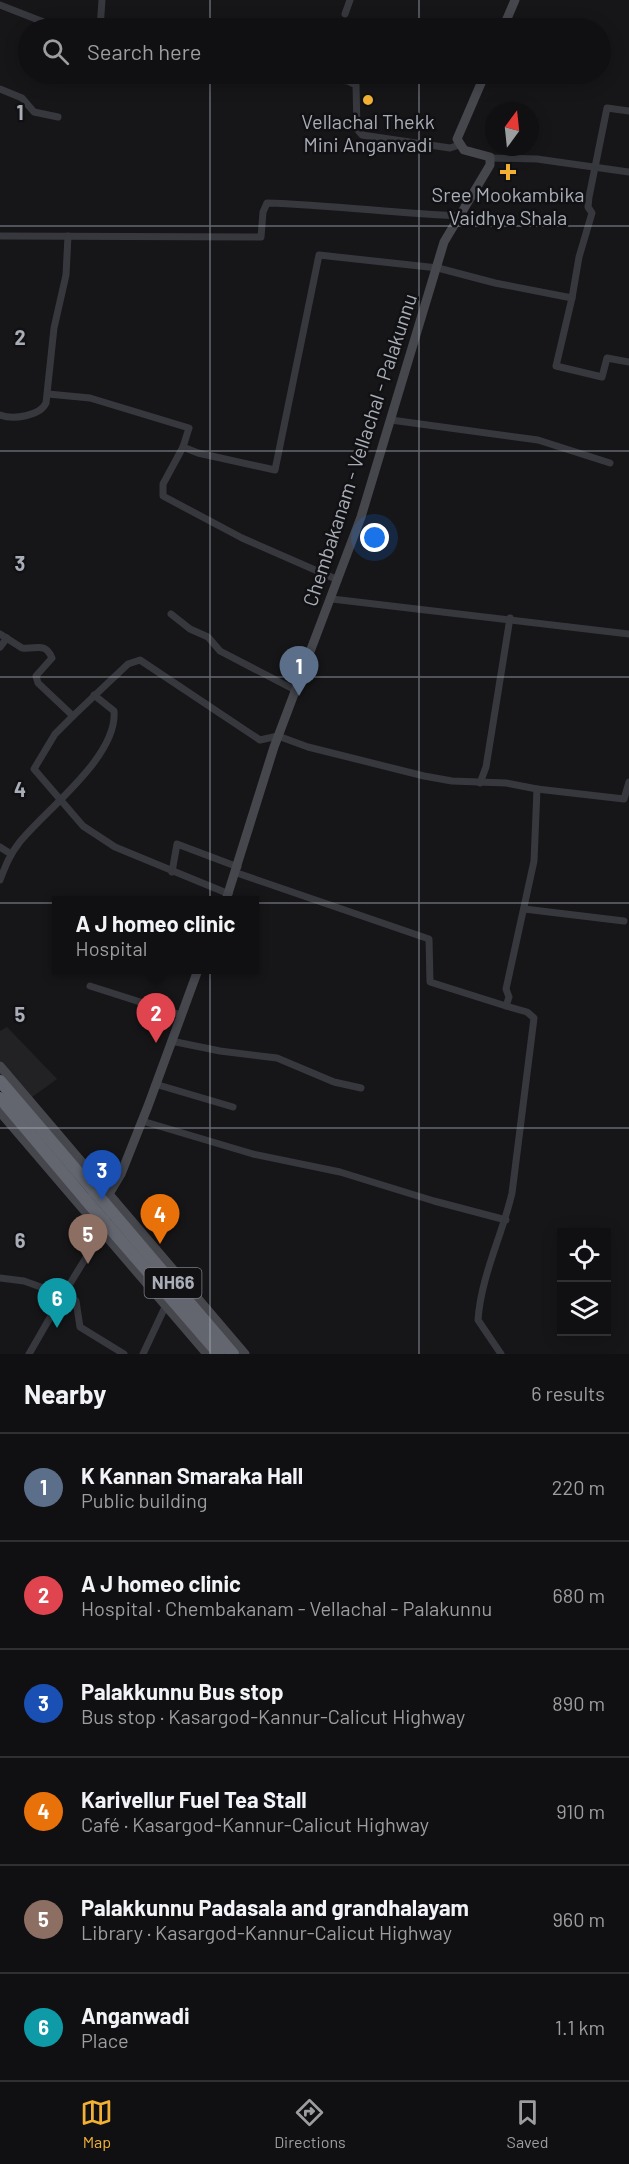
<!DOCTYPE html>
<meta charset="utf-8">
<style>
body{margin:0;font-family:Barlow,sans-serif;background:#19191b;color:#f1f3f6}
.controls{position:absolute;right:18px;bottom:18px;display:grid;overflow:hidden;border-radius:0px;box-shadow:0 3px 15px #0003}
.controls button{width:54px;height:54px;display:grid;place-items:center;padding:0;border:0;border-bottom:2px solid #303032;background:#101012;color:#f1f3f6;font:30px sans-serif}
.compass{position:absolute;left:485px;top:102px;width:54px;height:54px;border-radius:50%;background:#101012;box-shadow:0 3px 15px #0003;rotate:15deg}
.you{position:absolute;left:375px;top:538px;width:21px;height:21px;margin:-15px;border:4px solid #fff;border-radius:50%;background:#1a73e8;box-shadow:0 0 0 9px #1a73e833}
.badge{display:grid;place-items:center;width:39px;height:39px;border-radius:50%;background:#f2b134;color:#fff;font-size:20px;font-weight:700}
.pin{position:absolute;translate:-50% -50px;filter:drop-shadow(0 2px 3px #0008)}
.pin::after{content:'';position:absolute;top:32px;width:21px;height:18px;background:inherit;clip-path:polygon(0 0,100% 0,50% 100%)}
.popup{position:absolute;left:52px;top:896px;width:207px;height:78px;box-sizing:border-box;display:grid;place-content:center;border-radius:0px;background:#101012;filter:drop-shadow(0 2px 4px #0005);font-size:20px;white-space:nowrap;color:#9c9d9f}
.popup b{font-size:22px;color:#f1f3f6}
.popup::after{content:'';position:absolute;left:50%;top:100%;margin-left:-12px;border:12px solid transparent;border-top-color:#101012}
.list{margin:0;padding:0;list-style:none}
h2{display:flex;justify-content:space-between;align-items:center;height:78px;margin:0;padding:0 24px;font-size:26px}
h2 small{font-size:20px;font-weight:400;color:#9c9d9f}
.list li{display:grid;grid-template-columns:39px 1fr auto;gap:18px;align-items:center;box-sizing:border-box;height:108px;padding:0 24px;border-top:2px solid #303032}
.list b{display:block;font-size:22px;white-space:nowrap}
.list p{margin:0;font-size:20px;white-space:nowrap;color:#9c9d9f}
.list em{font-size:20px;font-style:normal;color:#9c9d9f}
.icon{flex:none;width:33px;height:33px;fill:none;stroke:currentColor;stroke-width:2;stroke-linecap:round;stroke-linejoin:round}
.map{position:relative;flex:none;width:629px;height:1354px;overflow:hidden}
.search{position:absolute;background:#101012;box-shadow:0 3px 15px #0003;left:18px;right:18px;top:18px;height:66px;display:flex;align-items:center;gap:15px;box-sizing:border-box;padding:0 21px;border-radius:33px;color:#9c9d9f;font-size:22px}
.sheet{height:726px;background:#101012}
nav{display:flex;justify-content:space-around;align-items:center;box-sizing:border-box;height:84px;border-top:2px solid #303032;background:#101012;font-size:16px;color:#9c9d9f}
nav a{display:grid;justify-items:center;gap:3px}
nav .on{color:#f2b134}
.map>svg:first-child{display:block}
</style>
<div class="map">
<svg width="629" height="1354" viewBox="0 0 629 1354">
<rect width="100%" height="100%" fill="#161618"/>
<polygon fill="#222225" points="7,1027 57,1079 21,1105 0,1080 0,1031"/>
<g fill="none" stroke-linecap="round" stroke-linejoin="round">
<g stroke="#37383d" stroke-width="7">
<polyline points="0,5 59,28"/>
<polyline points="345,14 350,0"/>
<polyline points="100,28 102,0"/>
<polyline points="236,28 236,23 269,28"/>
<polyline points="281,74 348,81 356,85 357,129 362,135 450,148 459,145"/>
<polyline points="0,89 22,98 34,112 58,117"/>
<polyline points="491,158 537,159 629,172"/>
<path d="M 0,236 L 261,237 L 263,212 L 267,203 C 331,205 394,213 459,216"/>
<polyline points="572,298 556,366 602,377 607,358 629,362"/>
<polyline points="48,394 90,398 189,428 183,447 198,453 275,470 319,255 438,268 495,283 572,298 579,257 592,213 588,207 589,197 607,108 629,111"/>
<path d="M 0,415 C 13,420 40,416 46,403 L 54,328 L 66,275 L 68,236"/>
<polyline points="391,420 538,440 610,463"/>
<polyline points="183,447 163,484 163,496 242,538 338,580"/>
<polyline points="332,599 629,634"/>
<polyline points="171,614 190,629 208,637 220,651 295,690"/>
<path d="M 0,634 L 22,648 C 36,650 45,641 52,658 L 36,676 L 38,683 L 73,716 L 55,734 L 34,769 L 83,826 L 115,847 L 229,894"/>
<polyline points="0,647 7,638"/>
<path d="M 73,716 L 128,664 L 140,660 L 260,740 L 278,736 L 308,747 L 424,776 L 452,781 L 506,783 L 537,789 L 534,861 L 506,989 L 509,997 L 506,1006 L 527,1012 L 534,1018 L 512,1193 C 502,1236 481,1276 478,1320 L 501,1354"/>
<polyline points="480,783 486,767 510,618"/>
<polyline points="537,789 624,799 629,782"/>
<polyline points="0,847 11,854"/>
<polyline points="172,872 177,844 238,867"/>
<polyline points="237,873 429,939 430,982 506,1006"/>
<path d="M 0,880 C 5,867 10,854 19,843 C 45,810 118,757 114,711 L 94,695"/>
<polyline points="524,909 624,921"/>
<polyline points="90,986 181,1015"/>
<polyline points="171,1041 220,1051 277,1058 334,1082 361,1088"/>
<polyline points="155,1084 233,1107"/>
<polyline points="142,1121 253,1154 340,1172 434,1201 506,1220"/>
<polyline points="0,1278 24,1281 63,1295 103,1230"/>
<polyline points="29,1354 63,1295 76,1301 80,1327 124,1354"/>
<polyline points="143,1354 166,1305"/>
</g>
<g stroke="#45474d" stroke-width="9">
<polyline points="503,28 515,0"/>
<polyline points="226,900 274,747 361,517 444,242 490,165 490,157 464,150 457,139 485,74"/>
<polyline points="0,1066 245,1354"/>
<polyline points="0,1112 207,1354"/>
<polyline points="109,1194 121,1174 148,1106 198,970"/>
</g>
<g stroke="#63666e" stroke-width="12">
<polyline points="0,1081 94,1191"/>
<polyline points="0,1098 86,1200"/>
<polyline points="112,1212 233,1354"/>
<polyline points="104,1221 219,1354"/>
</g>
<g stroke="#63666e" stroke-width="12">
<polyline points="94,1191 112,1212"/>
<polyline points="86,1200 104,1221"/>
</g>
</g>
<path fill="none" stroke="#a8adb8" stroke-width="1.5" stroke-opacity="0.55" d="M 210,0 L 210,28M 419,0 L 419,28M 210,74 L 210,1354M 419,74 L 419,1354M 0,226 L 629,226M 0,451 L 629,451M 0,677 L 629,677M 0,903 L 629,903M 0,1128 L 629,1128"/>
<g fill="#f2b134" stroke="#111113" stroke-width="2">
<circle cx="368" cy="100" r="6"/>
<path d="M505 163h6v6h6v6h-6v6h-6v-6h-6v-6h6z"/>
</g>
<g text-anchor="middle" stroke-width="5" stroke-linejoin="round" paint-order="stroke">
<rect fill="#111113" stroke="#7b7e86" stroke-width="1.5" x="144.5" y="1268" width="57" height="30" rx="4.5"/>
<g font-size="18" font-weight="bold" fill="#a8adb8">
<text x="173" y="1289">NH66</text>
</g>
<g font-size="20" fill="#a8adb8" stroke="#111113">
<text x="368" y="129">Vellachal Thekk<tspan x="368" dy="23">Mini Anganvadi</tspan></text>
<text x="508" y="202">Sree Mookambika<tspan x="508" dy="23">Vaidhya Shala</tspan></text>
</g>
<g font-size="20" fill="#a8adb8" stroke="#111113">
<text transform="translate(360 450) rotate(-72)" y="7">Chembakanam - Vellachal - Palakunnu</text>
</g>
</g>
<g font-size="20" text-anchor="middle" font-weight="bold" fill="#a8adb8" stroke="#111113" stroke-width="5" stroke-linejoin="round" paint-order="stroke">
<text x="20" y="120">1</text>
<text x="20" y="345">2</text>
<text x="20" y="571">3</text>
<text x="20" y="797">4</text>
<text x="20" y="1022">5</text>
<text x="20" y="1248">6</text>
</g>
</svg>
<div class="controls">
<button><svg class="icon" aria-label="locate" viewBox="0 0 24 24"><circle cx="12" cy="12" r="6"/><path d="M12 2v4M12 18v4M2 12h4M18 12h4"/></svg></button>
<button><svg class="icon" aria-label="layers" viewBox="0 0 24 24"><path d="M12 4l9 5-9 5-9-5zM3 14l9 5 9-5"/></svg></button>
</div>
<svg class="compass" viewBox="-18 -18 36 36"><path d="M0-13l5 13h-10z" fill="#e53935"/><path d="M0 13l5-13h-10z" fill="#9c9d9f"/></svg>
<div class="you"></div>
<div class="pin badge" style="left:299px;top:696px;background:#5c6f8a">1</div>
<div class="pin badge" style="left:156px;top:1043px;background:#e0444e">2</div>
<div class="popup"><b>A J homeo clinic</b>Hospital</div>
<div class="pin badge" style="left:102px;top:1200px;background:#1a4fb4">3</div>
<div class="pin badge" style="left:160px;top:1244px;background:#e8710a">4</div>
<div class="pin badge" style="left:88px;top:1264px;background:#8d6e63">5</div>
<div class="pin badge" style="left:57px;top:1328px;background:#0f9aa8">6</div>
<div class="search"><svg class="icon" aria-label="search" viewBox="0 0 24 24"><circle cx="10" cy="10" r="6"/><path d="M15 15l6 6"/></svg>Search here</div>
</div>
<section class="sheet">
<h2>Nearby<small>6 results</small></h2>
<ul class="list">
<li><span class="badge" style="background:#5c6f8a">1</span><div><b>K Kannan Smaraka Hall</b><p>Public building</p></div><em>220 m</em></li>
<li><span class="badge" style="background:#e0444e">2</span><div><b>A J homeo clinic</b><p>Hospital · Chembakanam - Vellachal - Palakunnu</p></div><em>680 m</em></li>
<li><span class="badge" style="background:#1a4fb4">3</span><div><b>Palakkunnu Bus stop</b><p>Bus stop · Kasargod-Kannur-Calicut Highway</p></div><em>890 m</em></li>
<li><span class="badge" style="background:#e8710a">4</span><div><b>Karivellur Fuel Tea Stall</b><p>Café · Kasargod-Kannur-Calicut Highway</p></div><em>910 m</em></li>
<li><span class="badge" style="background:#8d6e63">5</span><div><b>Palakkunnu Padasala and grandhalayam</b><p>Library · Kasargod-Kannur-Calicut Highway</p></div><em>960 m</em></li>
<li><span class="badge" style="background:#0f9aa8">6</span><div><b>Anganwadi</b><p>Place</p></div><em>1.1 km</em></li>
</ul>
</section>
<nav>
<a class="on"><svg class="icon" aria-label="map" viewBox="0 0 24 24"><path d="M3 6l6-2 6 2 6-2v14l-6 2-6-2-6 2zM9 4v14M15 6v14"/></svg>Map</a>
<a><svg class="icon" aria-label="directions" viewBox="0 0 24 24"><path d="M12 3l9 9-9 9-9-9zM9 14v-3h6M13 9l2 2-2 2"/></svg>Directions</a>
<a><svg class="icon" aria-label="saved" viewBox="0 0 24 24"><path d="M7 4h10v16l-5-4-5 4z"/></svg>Saved</a>
</nav>
